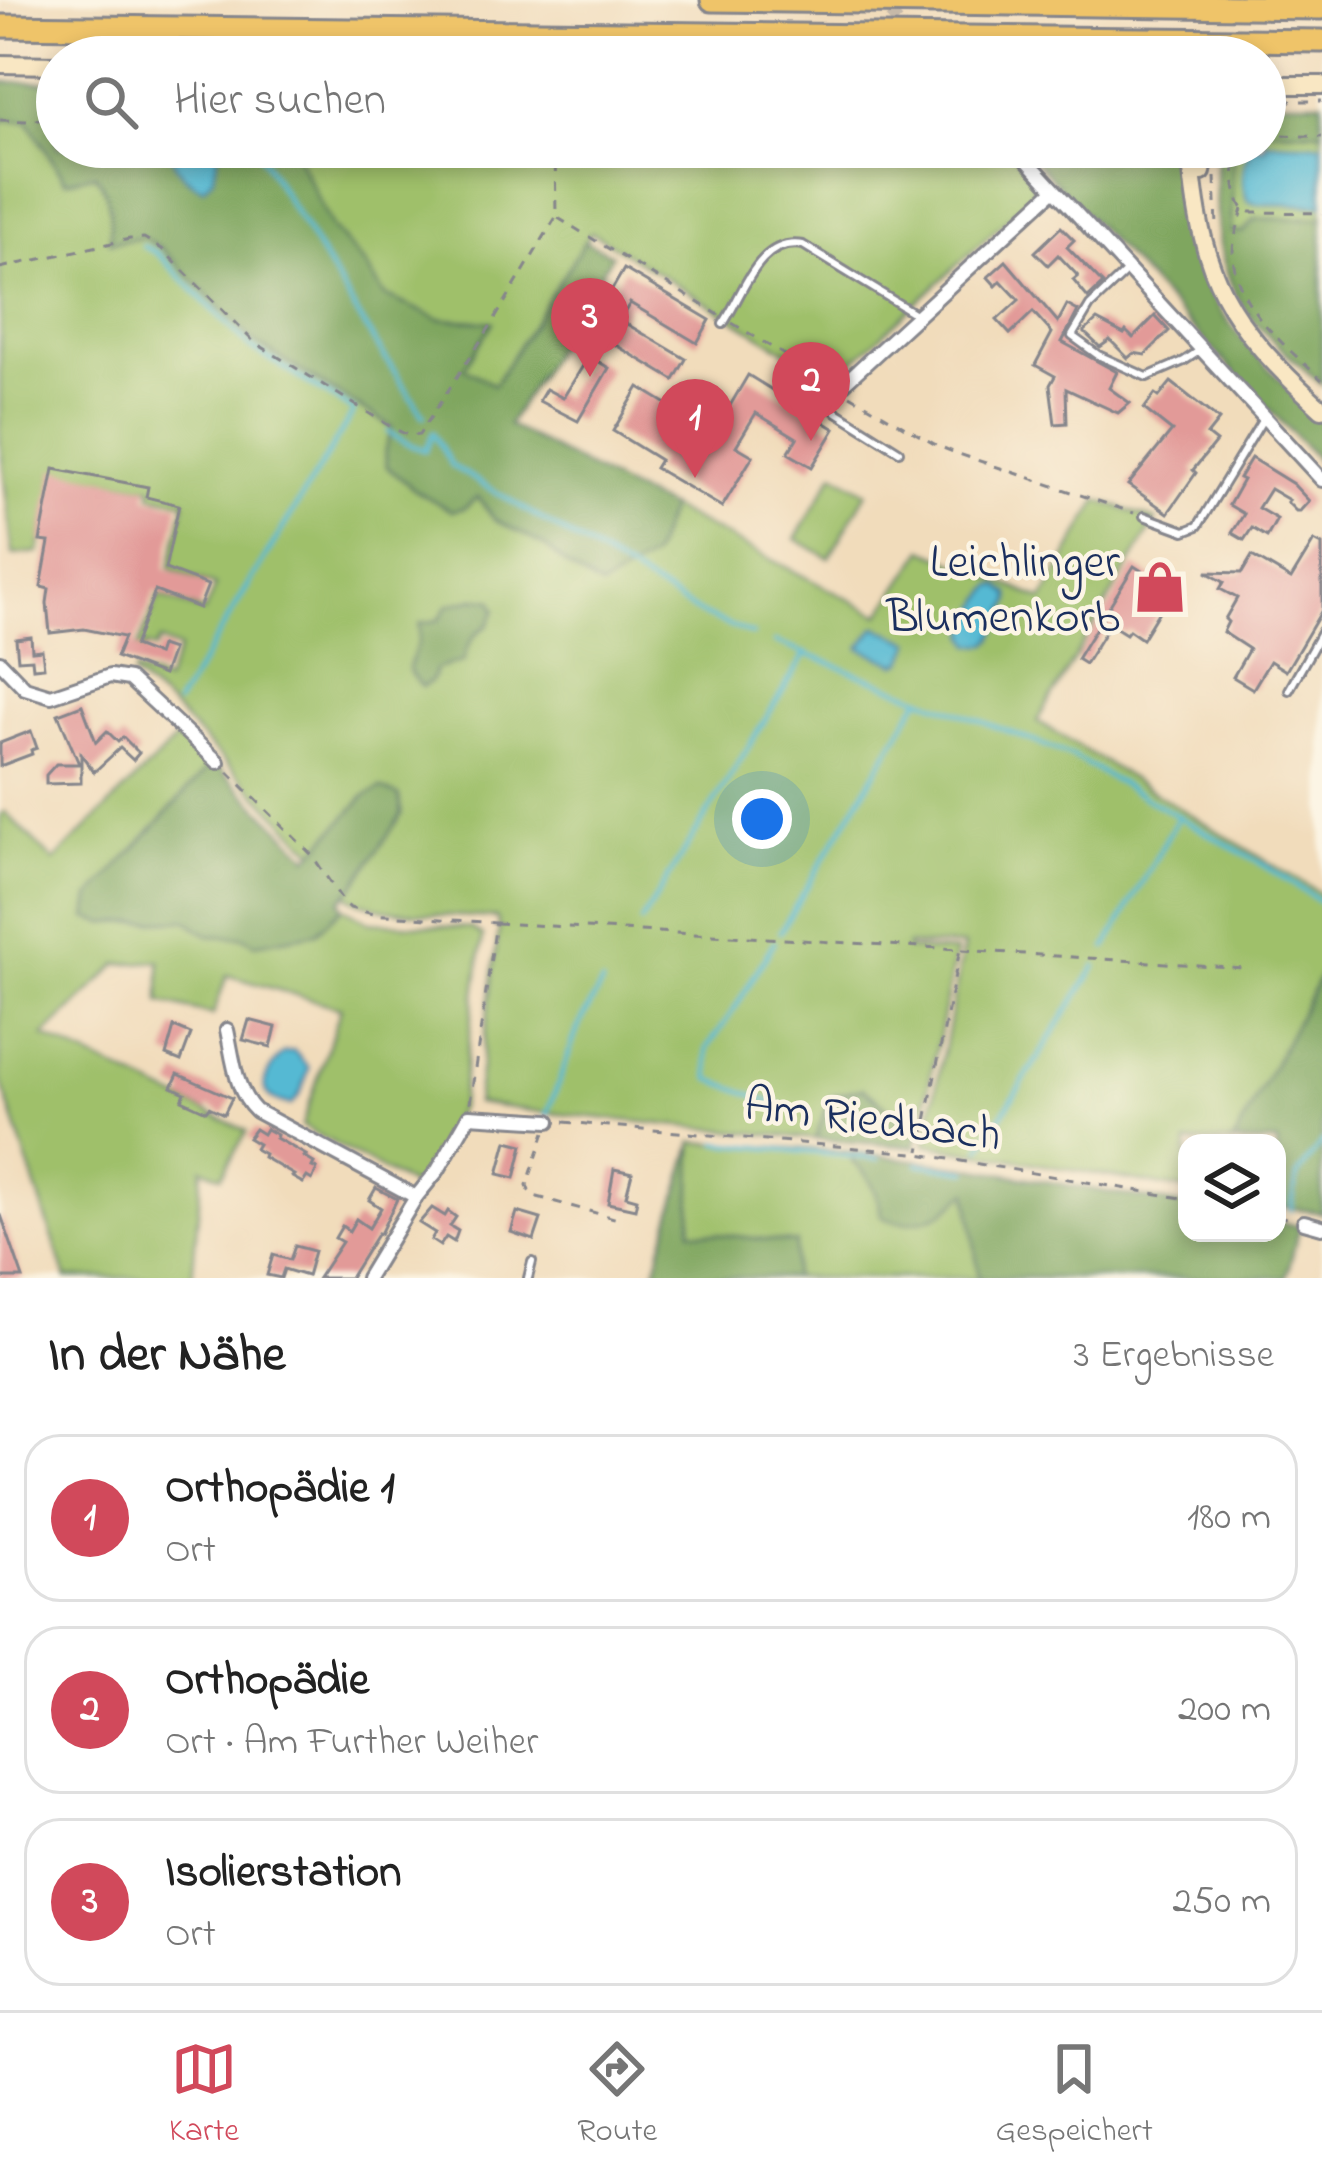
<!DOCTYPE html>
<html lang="de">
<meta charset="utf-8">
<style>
body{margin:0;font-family:"Indie Flower",sans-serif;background:#f6f6f6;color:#222}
.controls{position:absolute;right:36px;bottom:36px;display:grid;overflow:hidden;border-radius:24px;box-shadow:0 6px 18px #0003}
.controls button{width:108px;height:108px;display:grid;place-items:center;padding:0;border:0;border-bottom:3px solid #e0e0e0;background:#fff;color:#222;font:60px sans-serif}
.you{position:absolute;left:762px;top:819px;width:42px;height:42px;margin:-30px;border:9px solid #fff;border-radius:50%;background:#1a73e8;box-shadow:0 0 0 18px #1a73e833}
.badge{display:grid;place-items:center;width:78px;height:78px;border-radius:50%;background:#d1495b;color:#fff;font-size:39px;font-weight:700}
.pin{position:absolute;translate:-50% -99px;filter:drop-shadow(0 3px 6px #0008)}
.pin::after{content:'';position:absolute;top:63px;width:42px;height:36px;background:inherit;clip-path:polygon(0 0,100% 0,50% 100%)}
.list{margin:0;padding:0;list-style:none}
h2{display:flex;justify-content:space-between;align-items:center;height:156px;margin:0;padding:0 48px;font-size:51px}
h2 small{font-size:39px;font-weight:400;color:#767676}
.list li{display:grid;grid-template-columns:78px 1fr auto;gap:36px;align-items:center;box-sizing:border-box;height:168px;margin:0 24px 24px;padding:0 24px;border:3px solid #e0e0e0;border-radius:36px}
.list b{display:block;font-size:45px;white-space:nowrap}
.list p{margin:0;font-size:39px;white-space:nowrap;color:#767676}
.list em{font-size:39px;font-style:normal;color:#767676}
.icon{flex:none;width:66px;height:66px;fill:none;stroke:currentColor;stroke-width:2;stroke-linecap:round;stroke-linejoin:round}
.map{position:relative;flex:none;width:1322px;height:1278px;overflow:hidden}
.search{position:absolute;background:#fff;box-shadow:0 6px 18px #0003;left:36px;right:36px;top:36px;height:132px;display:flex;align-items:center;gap:30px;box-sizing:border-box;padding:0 42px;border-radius:66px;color:#767676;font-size:45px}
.sheet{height:732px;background:#fff}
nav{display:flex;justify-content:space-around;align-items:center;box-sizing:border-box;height:168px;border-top:3px solid #e0e0e0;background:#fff;font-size:33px;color:#767676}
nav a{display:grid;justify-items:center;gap:6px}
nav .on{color:#d1495b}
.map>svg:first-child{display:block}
</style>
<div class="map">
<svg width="1322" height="1278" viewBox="0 0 1322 1278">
<rect width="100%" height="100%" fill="#fcf5e5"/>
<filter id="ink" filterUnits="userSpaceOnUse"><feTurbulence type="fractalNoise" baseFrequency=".00833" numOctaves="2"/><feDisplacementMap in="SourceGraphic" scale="24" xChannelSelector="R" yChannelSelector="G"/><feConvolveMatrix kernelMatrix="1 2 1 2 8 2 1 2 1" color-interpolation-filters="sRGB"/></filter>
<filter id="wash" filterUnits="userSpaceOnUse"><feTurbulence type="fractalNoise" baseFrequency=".004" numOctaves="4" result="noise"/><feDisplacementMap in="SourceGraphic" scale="48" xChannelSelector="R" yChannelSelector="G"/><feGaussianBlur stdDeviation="2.7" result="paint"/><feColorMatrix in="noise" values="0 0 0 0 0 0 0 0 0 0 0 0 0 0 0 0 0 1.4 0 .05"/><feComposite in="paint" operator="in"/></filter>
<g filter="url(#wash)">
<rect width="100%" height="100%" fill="#f1dcbb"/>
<g fill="#9fc06a" stroke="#5d7864" stroke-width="3">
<path d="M 0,120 L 28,121 L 65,181 L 94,174 C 112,194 111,216 111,242 L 144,238 L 162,249 L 254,342 L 393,428 L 385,450 L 387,466 L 415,490 L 452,511 L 477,497 L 494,519 L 545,546 L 568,567 L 652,557 L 670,508 L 880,615 L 924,549 L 1043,600 L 1098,500 L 1156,520 L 1037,721 L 1322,895 L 1322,972 L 1233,1143 L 1187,1143 L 1187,1190 L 925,1144 L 964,946 L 907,945 L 907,949 L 956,952 L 919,1133 L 863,1088 L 831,1096 L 815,1139 L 540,1112 L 476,1103 L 499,928 L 497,918 C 456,915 379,917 346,895 L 402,814 L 365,796 L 314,852 L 170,706 L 133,675 L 135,671 L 165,682 L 179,649 L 160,641 L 155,649 L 146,646 L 142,651 L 137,649 L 159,596 L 204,612 L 215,586 L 170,568 L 185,502 L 151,495 L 152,488 L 55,471 L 39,552 L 13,555 L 0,442 Z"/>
<polygon points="1265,130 1322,132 1322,218 1255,219 1243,232 1230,232 1234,147 1265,147"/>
<polygon points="293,147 1007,147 1034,179 1032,196 833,380 591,232 494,385 463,368 492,322 439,319 384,295 366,266 332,228"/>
<polygon points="834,473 867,492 829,558 796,539"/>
<polygon points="181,734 213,762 90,898 104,923 186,920 209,936 316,933 343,907 369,922 471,928 483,936 460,1105 436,1162 414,1187 302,1126 341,1008 227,975 213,1015 160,1002 160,961 118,964 44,1036 247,1131 221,1176 202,1168 192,1278 66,1278 0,1078 0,815 5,812 54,861"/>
<path d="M 693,1142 L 853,1152 L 853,1162 C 871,1175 879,1193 881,1216 L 954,1202 L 968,1191 L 979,1278 L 793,1278 L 795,1243 L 690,1231 Z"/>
</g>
<g fill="#7fa65e" stroke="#4d6a5e" stroke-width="3">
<path d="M 0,82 L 57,82 L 57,147 L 293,147 L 332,228 L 366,266 L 384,295 L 439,319 L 493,322 L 464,368 L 494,385 L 585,241 L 612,255 L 508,425 L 621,485 L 670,508 L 652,557 L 601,588 L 568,567 L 545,546 L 494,519 L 478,497 L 464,508 L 452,511 L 415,490 L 387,467 L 385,450 L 392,427 L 254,342 L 162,249 L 143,238 L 110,242 C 111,217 112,195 95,174 L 66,181 L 28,121 L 0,120 Z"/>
<polygon points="1265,101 1322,101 1322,131 1265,130"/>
<path d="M 1022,147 L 1181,147 C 1185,288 1222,327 1322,419 L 1322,465 Z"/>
<path d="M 1217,147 L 1234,147 L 1231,232 L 1243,232 L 1255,219 L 1322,218 L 1322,385 C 1299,364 1273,343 1253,320 C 1213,274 1214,203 1217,147 Z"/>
<path d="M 479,598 L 492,600 L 496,610 L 488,626 C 474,632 466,646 464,661 L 436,669 L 431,681 L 422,687 C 401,667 409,666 418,644 C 420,637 419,630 420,623 L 439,620 L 448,605 Z"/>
<polygon points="213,762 309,857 365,796 381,788 399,796 402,814 354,886 340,901 343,907 316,933 255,944 243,937 209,936 186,920 104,923 87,918 90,898"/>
<polygon points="1322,972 1322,1213 1277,1206 1277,1143 1233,1143"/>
<polygon points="863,1088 919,1133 915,1147 815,1139 831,1096"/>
<polygon points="693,1142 691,1231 796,1243 793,1278 653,1278"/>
<path d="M 853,1152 L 965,1167 L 1187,1206 L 1187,1233 L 1277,1233 L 1277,1222 L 1300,1226 L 1286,1278 L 979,1278 L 968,1192 C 960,1197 952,1207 944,1212 C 926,1222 898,1227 881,1216 C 879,1193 871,1175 852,1162 Z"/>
</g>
<g fill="#54b9d3" stroke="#387498" stroke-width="3">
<path d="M 1265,142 L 1322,144 L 1322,205 L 1256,204 L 1248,201 C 1240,186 1242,160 1252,147 L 1265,147 Z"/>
<path d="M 171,147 L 220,147 L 213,177 L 204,188 C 187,182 171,167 171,147 Z"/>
<polygon points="993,586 1000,586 1010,594 1011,601 993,639 988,644 972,645 967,634 983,599"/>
<polygon points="876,627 912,642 904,661 897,664 860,648"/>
<path d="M 294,1051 L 309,1068 C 305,1081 301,1097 291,1105 C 251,1099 263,1074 284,1052 Z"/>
</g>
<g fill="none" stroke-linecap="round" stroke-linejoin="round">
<g stroke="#54b9d3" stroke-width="4.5">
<polyline points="255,147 374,341 424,416"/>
<polyline points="143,246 157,253 250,347 354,411 176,705"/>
<polyline points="388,432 410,445 425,450 433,433"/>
<polyline points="433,433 452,466 701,614 753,635"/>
<polyline points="775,642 1072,756 1267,867 1322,903"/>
<polyline points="641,922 806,653"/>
<polyline points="780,932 920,698"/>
<polyline points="774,942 737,1005 707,1049 710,1079 785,1107"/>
<polyline points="1106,948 1179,816"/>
<polyline points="547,1115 578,1028 602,984"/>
<polyline points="718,1143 878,1159"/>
<polyline points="981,1148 1096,966"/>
<polyline points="919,1164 968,1171"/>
<polyline points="1291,1210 1297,1176 1322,1142"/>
</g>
</g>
<g id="blocks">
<g fill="#e29a98">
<polygon points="1061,227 1074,240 1067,247 1103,284 1088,298 1073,280 1078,276 1058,255 1048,265 1035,252"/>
<polygon points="1006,261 1058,322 1067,305 1078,311 1062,342 1117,372 1109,388 1130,403 1118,413 1066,389 1067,423 1055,424 1050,385 1055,376 1035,365 1052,333 1033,312 1010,334 997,320 1019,300 1001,281 996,286 988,277"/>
<polygon points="624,269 710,320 697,343 630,303 620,320 686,359 674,380 589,329"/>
<polygon points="1155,316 1169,331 1145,355 1134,353 1128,358 1110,340 1100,347 1084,332 1097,320 1124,334 1126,331 1133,338"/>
<polygon points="589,356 609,368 578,421 539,401 546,389 563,398"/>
<polygon points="748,375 835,429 812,467 788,453 797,438 756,413 736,446 753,456 722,507 655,468 660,460 613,431 639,387 714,433"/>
<polygon points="1171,382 1219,420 1207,435 1216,442 1193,470 1196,473 1168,513 1128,485 1172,431 1144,409 1155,394 1159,397"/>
<polygon points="1251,458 1293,484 1309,501 1300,511 1296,511 1287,502 1289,500 1270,489 1258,508 1277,519 1267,537 1252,528 1244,540 1232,533 1244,514 1229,505 1243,480 1239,478"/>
<polygon points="54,469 148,487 146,497 179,505 165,569 208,585 199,608 155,591 134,646 157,655 160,646 172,650 163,675 116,657 124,637 84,629 50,633 47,603 49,589 41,587 49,542 40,541"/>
<polygon points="1314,541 1322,545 1322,610 1286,671 1270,661 1253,689 1233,677 1249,649 1223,632 1228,622 1225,619 1237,598 1220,589 1224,582 1206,572 1242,573 1252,556 1291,579"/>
<polygon points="1134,566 1172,590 1142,639 1129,630 1126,634 1110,624 1085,664 1077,659"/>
<polygon points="31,637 32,651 42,650 44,667 33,668 32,659 18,660 16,639"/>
<polygon points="82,705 96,742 107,731 118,742 123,737 139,753 133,760 120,748 94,772 81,754 81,783 46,784 46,775 56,764 79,764 58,714"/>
<polygon points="31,731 37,748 31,750 32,754 0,766 0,743"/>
<polygon points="249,1020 276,1027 271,1047 243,1040"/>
<polygon points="174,1027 191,1034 181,1061 166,1055"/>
<polygon points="178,1074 232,1098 224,1114 209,1107 206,1111 182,1100 185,1093 172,1087"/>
<polygon points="255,1129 263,1134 266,1129 277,1135 276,1138 306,1155 304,1157 314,1163 312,1167 317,1169 312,1180 307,1177 303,1183 292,1177 294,1175 263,1157 264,1154 255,1149 258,1144 248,1138"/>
<polygon points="507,1141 523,1145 515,1178 498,1174"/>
<polygon points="614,1169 632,1173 626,1196 637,1199 635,1209 608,1203"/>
<polygon points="376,1188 397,1199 380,1234 378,1233 350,1278 318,1278 342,1242 335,1238 342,1226 349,1231 356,1219 369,1228 381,1208 369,1200"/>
<polygon points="432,1208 445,1216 448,1211 456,1217 450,1226 458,1231 454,1242 446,1237 440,1246 431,1240 435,1233 419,1223"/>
<polygon points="517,1212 541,1219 534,1240 511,1232"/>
<polygon points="0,1215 1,1215 23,1278 0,1278"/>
<polygon points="295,1246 314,1251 307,1276 284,1269 281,1278 267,1275 273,1255 290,1260"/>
</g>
</g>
</g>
<g filter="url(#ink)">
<use href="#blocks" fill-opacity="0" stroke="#86868c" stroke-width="3"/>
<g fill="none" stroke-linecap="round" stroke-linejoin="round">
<polyline stroke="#c6b9a8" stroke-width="12" stroke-dasharray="12 6" stroke-linecap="butt" points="877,1 931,56"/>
<g stroke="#86868c" stroke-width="12">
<g id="lane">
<polyline points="1126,272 1090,306 1072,336 1098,355 1147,377 1184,361 1202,349"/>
<path d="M 723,324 C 744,293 758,237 803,245 L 917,315"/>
<polyline points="839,388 824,404 899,451"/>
<polyline points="1144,516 1185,531 1198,526 1263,419"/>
<polyline points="1289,690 1322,631"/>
<polyline points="528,1278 532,1262"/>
</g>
</g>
<g stroke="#86868c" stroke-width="18">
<g id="street">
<polyline points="931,56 931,57"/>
<polyline points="1015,147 1322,480"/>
<polyline points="839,388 1054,190"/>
<polyline points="0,662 25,688 51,696 110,676 129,679 218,762"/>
<path d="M 227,1030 C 233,1057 235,1091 256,1111 L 416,1197 L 367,1278"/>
<polyline points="416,1197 438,1170 469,1116 549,1121"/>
<polyline points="1304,1222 1322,1227"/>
</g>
</g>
<g stroke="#86868c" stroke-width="22">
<g id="secondary">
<polyline points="0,64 57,65"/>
<polyline points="1265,85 1322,85"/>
<path d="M 1190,147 C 1199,276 1227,323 1322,409"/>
<polyline points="1202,172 1206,147"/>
</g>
</g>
<g stroke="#86868c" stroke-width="27">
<g id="highway">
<polyline points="712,0 1322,8"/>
<polyline points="0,26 1322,41"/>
</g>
</g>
<g stroke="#86868c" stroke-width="3" stroke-dasharray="9 9" stroke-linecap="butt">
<polyline points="1265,101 1322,101"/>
<polyline points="0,120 28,121 57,116"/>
<polyline points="1265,134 1322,137"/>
<path d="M 1241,147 C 1231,164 1233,193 1243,209 L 1251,212 L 1322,213"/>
<polyline points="232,153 233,147"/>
<polyline points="1215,177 1217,227"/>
<path d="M 1243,209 C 1239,224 1232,241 1233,257 C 1237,309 1287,347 1322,380"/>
<polyline points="558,218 719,315"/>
<polyline points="0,268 130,239 144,238 162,249 254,342 393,428 409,436 419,435 493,322 556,217 555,147"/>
<polyline points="732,323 827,381"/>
<polyline points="850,395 936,445 953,452 1134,513"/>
<polyline points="228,772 312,855 342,900 350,908 373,914 496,923 470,1103"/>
<polyline points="496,923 960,949 920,1151"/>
<polyline points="962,950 1245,968"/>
<polyline points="564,1122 914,1153 1187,1199"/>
<polyline points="545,1132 527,1185 529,1191 534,1196 618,1219"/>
<polyline points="1277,1216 1290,1219"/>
</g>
<use href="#lane" stroke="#fff" stroke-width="6"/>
<use href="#street" stroke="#fff" stroke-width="12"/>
<use href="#secondary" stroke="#f9e7c3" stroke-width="16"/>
<use href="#highway" stroke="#efc469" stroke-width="21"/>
</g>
</g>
<defs>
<g id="shop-bare" transform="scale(4.14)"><path d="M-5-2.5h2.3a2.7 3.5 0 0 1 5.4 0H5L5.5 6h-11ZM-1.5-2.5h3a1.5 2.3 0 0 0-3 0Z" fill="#d1495b" stroke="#fcf5e5" stroke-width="2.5" paint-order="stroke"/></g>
</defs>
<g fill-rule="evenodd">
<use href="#shop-bare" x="1160" y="587"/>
</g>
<g text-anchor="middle" stroke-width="9" stroke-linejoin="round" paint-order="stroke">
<g font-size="48" fill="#1b2f5e" stroke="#fcf5e5" text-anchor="end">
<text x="1120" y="576">Leichlinger<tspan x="1120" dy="55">Blumenkorb</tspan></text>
</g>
<g font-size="48" fill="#1b2f5e" stroke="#fcf5e5">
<text transform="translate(873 1117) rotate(7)" y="17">Am Riedbach</text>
</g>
</g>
</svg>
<div class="controls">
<button><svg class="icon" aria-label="layers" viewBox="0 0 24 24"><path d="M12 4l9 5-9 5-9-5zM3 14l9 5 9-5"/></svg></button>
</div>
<div class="you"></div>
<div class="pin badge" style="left:695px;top:478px">1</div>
<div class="pin badge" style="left:811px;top:441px">2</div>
<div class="pin badge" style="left:590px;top:377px">3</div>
<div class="search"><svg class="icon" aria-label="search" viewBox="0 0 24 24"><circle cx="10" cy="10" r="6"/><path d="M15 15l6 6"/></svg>Hier suchen</div>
</div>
<section class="sheet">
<h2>In der Nähe<small>3 Ergebnisse</small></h2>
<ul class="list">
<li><span class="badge">1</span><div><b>Orthopädie 1</b><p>Ort</p></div><em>180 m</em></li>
<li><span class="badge">2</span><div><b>Orthopädie</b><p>Ort · Am Further Weiher</p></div><em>200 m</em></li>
<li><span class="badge">3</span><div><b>Isolierstation</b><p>Ort</p></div><em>250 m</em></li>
</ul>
</section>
<nav>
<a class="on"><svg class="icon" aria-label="map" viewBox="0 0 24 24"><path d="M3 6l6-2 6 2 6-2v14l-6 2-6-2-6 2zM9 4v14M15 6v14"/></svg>Karte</a>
<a><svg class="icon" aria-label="directions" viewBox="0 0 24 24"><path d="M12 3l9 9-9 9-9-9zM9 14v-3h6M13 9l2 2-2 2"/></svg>Route</a>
<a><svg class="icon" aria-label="saved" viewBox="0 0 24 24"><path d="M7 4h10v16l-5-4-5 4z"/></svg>Gespeichert</a>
</nav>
